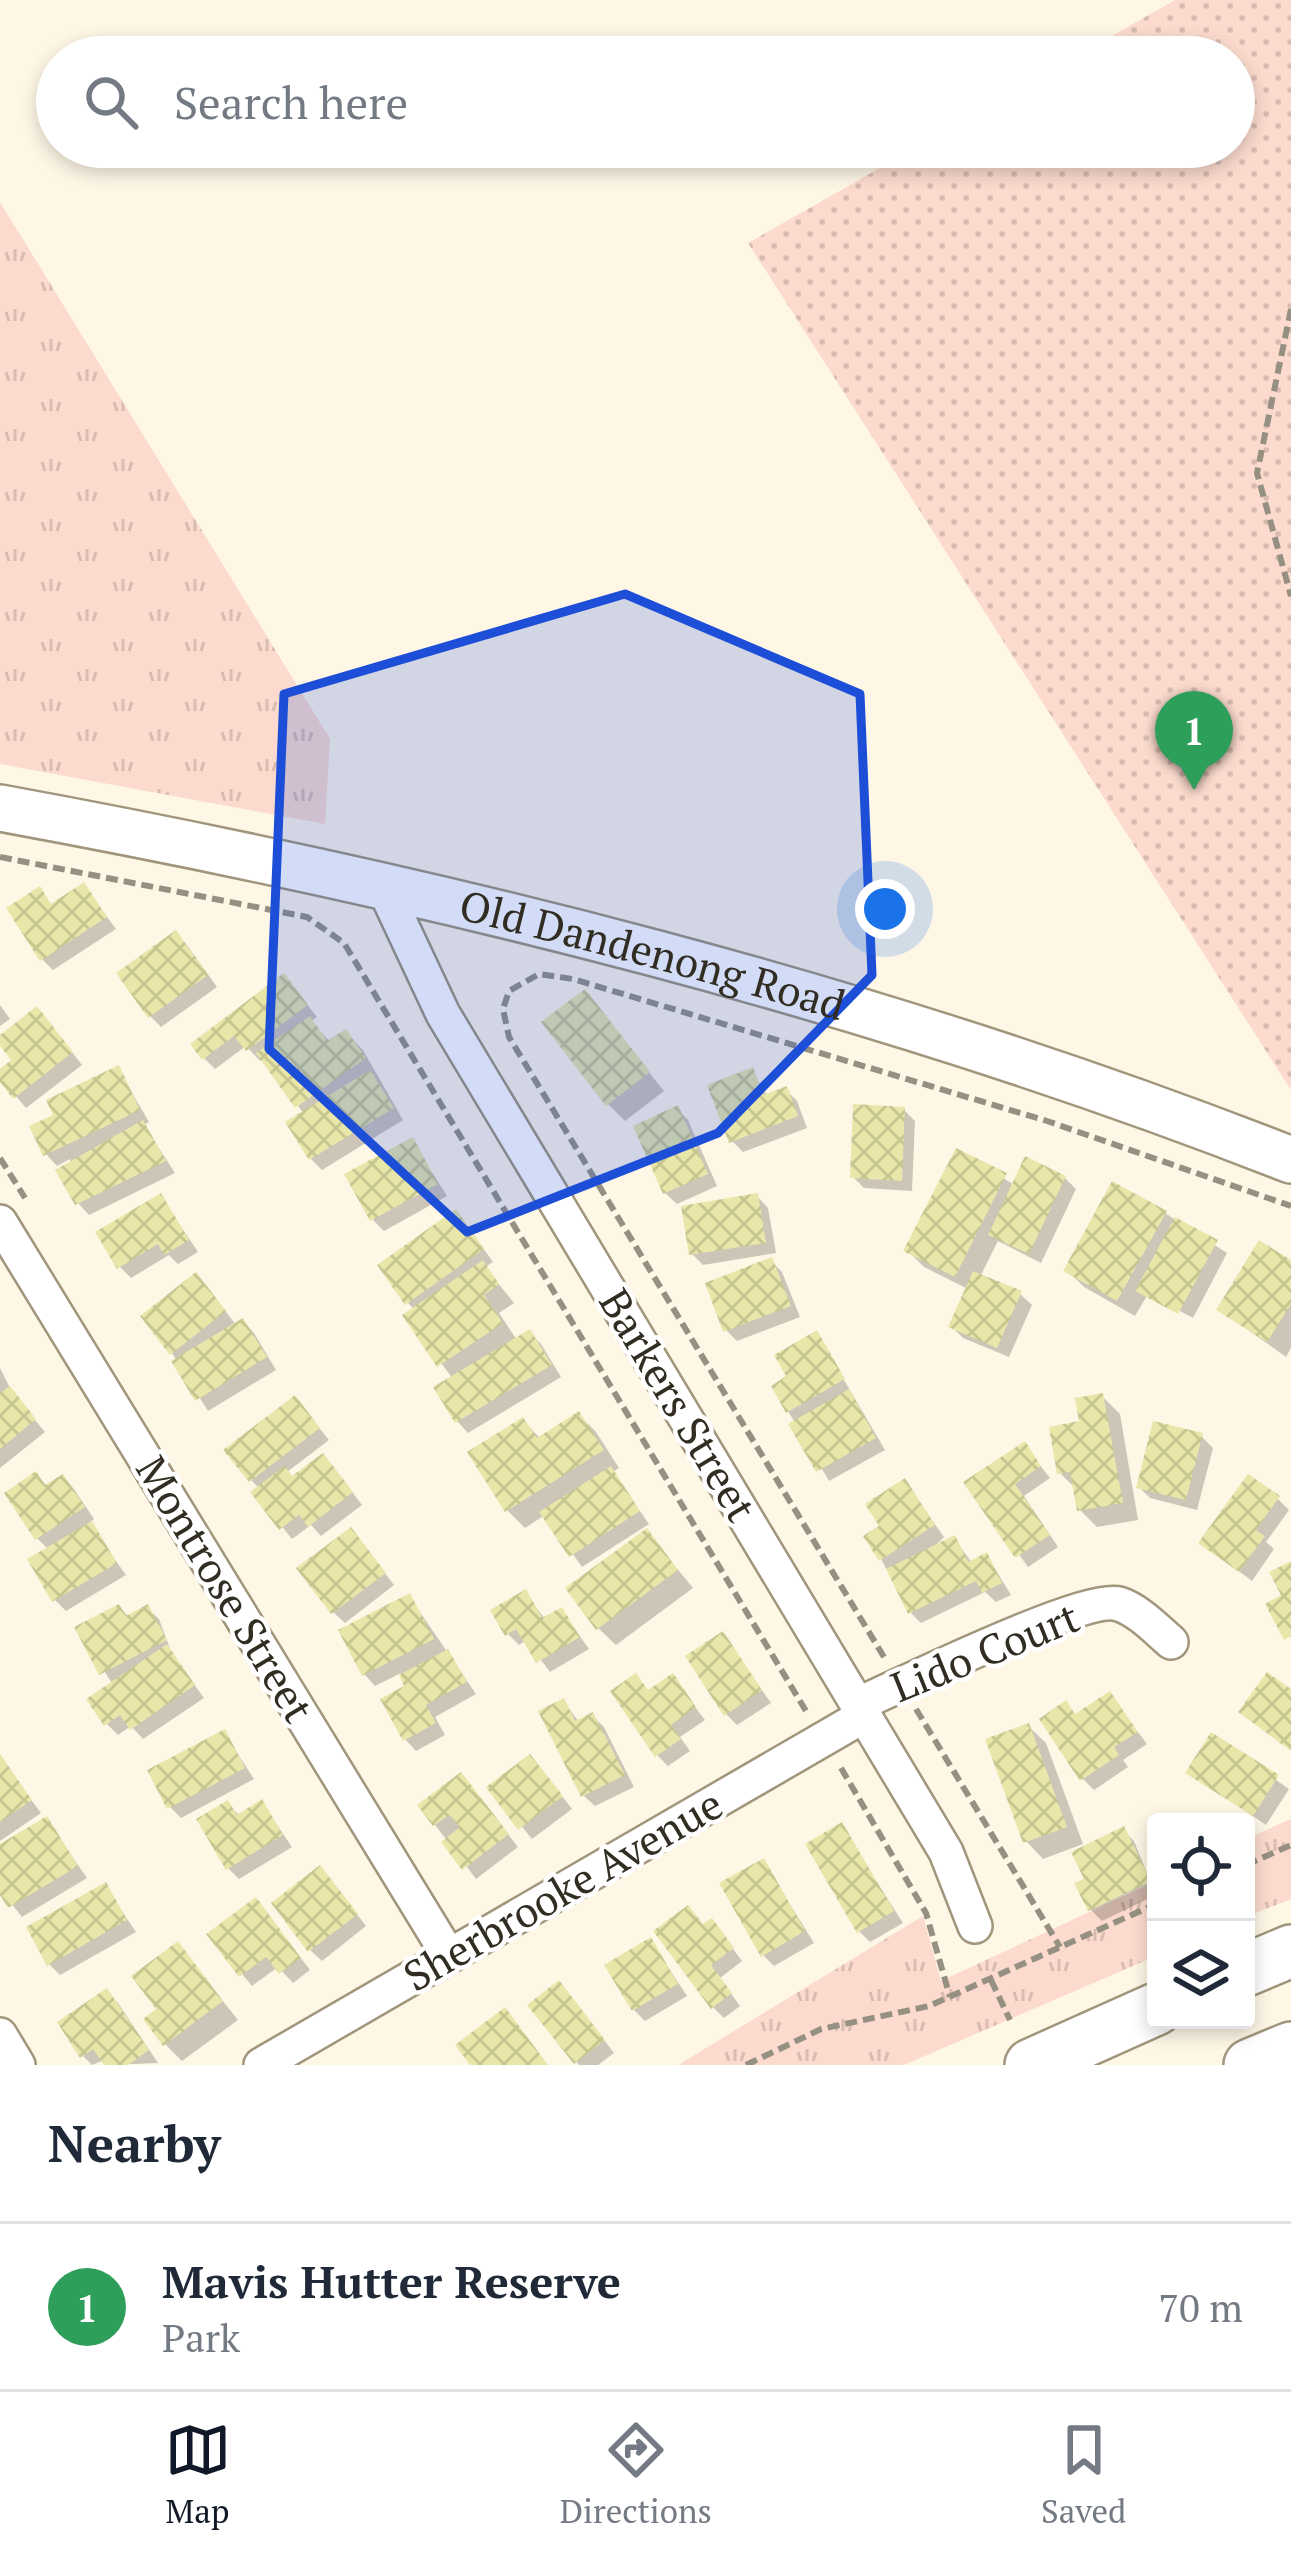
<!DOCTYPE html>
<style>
body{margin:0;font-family:"PT Serif",serif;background:#f6f6f7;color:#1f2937}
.controls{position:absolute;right:36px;bottom:36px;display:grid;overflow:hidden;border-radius:12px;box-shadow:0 6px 18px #0003}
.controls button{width:108px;height:108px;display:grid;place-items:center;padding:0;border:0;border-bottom:3px solid #e0e1e3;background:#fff;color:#1f2937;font:60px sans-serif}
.you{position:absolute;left:885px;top:909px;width:42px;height:42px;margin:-30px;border:9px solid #fff;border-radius:50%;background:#1a73e8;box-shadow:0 0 0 18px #1a73e833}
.badge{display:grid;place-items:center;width:78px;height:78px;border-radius:50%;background:#111827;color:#fff;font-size:39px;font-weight:700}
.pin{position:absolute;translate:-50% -99px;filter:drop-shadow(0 3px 6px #0008)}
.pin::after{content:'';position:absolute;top:63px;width:42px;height:36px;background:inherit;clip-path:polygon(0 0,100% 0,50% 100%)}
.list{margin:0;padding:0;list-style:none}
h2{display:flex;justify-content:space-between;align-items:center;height:156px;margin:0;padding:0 48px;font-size:51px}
h2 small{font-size:39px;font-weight:400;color:#747a83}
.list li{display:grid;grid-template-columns:78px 1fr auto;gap:36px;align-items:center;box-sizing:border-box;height:168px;padding:0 48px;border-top:3px solid #e0e1e3}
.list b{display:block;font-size:45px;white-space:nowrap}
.list p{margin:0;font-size:39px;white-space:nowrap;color:#747a83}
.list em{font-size:39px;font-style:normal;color:#747a83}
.icon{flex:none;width:66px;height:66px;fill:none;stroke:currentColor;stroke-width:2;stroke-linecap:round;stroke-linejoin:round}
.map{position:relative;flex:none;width:1291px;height:2065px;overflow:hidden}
.search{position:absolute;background:#fff;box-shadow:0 6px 18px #0003;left:36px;right:36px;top:36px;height:132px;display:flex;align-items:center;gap:30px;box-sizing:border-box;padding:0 42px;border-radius:66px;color:#747a83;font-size:45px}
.sheet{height:324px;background:#fff}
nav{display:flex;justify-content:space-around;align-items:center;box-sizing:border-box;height:168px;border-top:3px solid #e0e1e3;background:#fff;font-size:33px;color:#747a83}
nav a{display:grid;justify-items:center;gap:6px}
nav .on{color:#111827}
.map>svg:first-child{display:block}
</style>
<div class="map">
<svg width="1291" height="2065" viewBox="0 0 1291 2065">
<defs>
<pattern id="grass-tufts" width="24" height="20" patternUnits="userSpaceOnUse" patternTransform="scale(3)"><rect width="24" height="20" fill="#fcdbce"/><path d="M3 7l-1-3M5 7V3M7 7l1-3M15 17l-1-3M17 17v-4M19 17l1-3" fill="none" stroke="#d8bcb1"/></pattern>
<pattern id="park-dots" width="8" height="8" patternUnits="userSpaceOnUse" patternTransform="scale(3)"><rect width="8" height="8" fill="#fcdbce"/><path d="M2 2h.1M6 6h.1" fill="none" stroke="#d8bcb1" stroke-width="1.8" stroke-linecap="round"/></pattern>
<pattern id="building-cross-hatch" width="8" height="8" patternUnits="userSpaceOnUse" patternTransform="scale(3)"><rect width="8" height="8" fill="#e8e6a9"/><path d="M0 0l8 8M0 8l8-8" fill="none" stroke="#c7c691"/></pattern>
</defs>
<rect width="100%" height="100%" fill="#fff7e6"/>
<g fill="url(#grass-tufts)">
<polygon points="0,202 330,739 325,824 0,764"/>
<polygon points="1291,1819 1291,1899 1246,1917 1246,1839"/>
<polygon points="1156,1881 1156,1956 904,2065 678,2065 923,1916 941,1981"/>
</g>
<polygon fill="url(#park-dots)" points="1175,0 1291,0 1291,1090 748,243 917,147 1234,147 1234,57 1075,57"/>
<g fill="#0003">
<polygon points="84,886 116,929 53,970 42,959 39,890 53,906"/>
<polygon points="187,945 217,987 161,1027 150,1016"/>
<polygon points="294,988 317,1017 311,1021 331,1043 345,1032 363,1050 403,1120 322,1170 311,1159 304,1114 263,1058 260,1061 246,1046 215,1069 204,1058"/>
<polygon points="585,993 664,1091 625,1121 608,1104"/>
<polygon points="0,1005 10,1019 0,1026"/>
<polygon points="48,1021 82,1065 26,1108 0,1077 15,1061 0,1039"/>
<polygon points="118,1069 149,1122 144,1125 175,1173 89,1215 78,1203 70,1159 57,1166 46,1154 57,1116"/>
<polygon points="752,1071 768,1097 786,1090 797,1101 807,1128 743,1152 732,1141"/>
<polygon points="677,1109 688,1120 717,1186 677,1204 665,1193"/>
<polygon points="904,1110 915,1121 912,1191 864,1188 853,1177"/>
<polygon points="412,1141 447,1196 384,1231 373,1220"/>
<polygon points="957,1152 1015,1185 1065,1178 1076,1189 1041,1263 998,1241 980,1277 1020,1294 1032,1305 1009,1357 963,1338 952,1327 968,1289 924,1267 907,1250"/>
<polygon points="757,1196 768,1208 776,1253 703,1265 692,1254"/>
<polygon points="161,1197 198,1252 178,1264 169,1255 131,1278 120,1267"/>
<polygon points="1165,1213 1227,1253 1193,1318 1148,1294 1135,1316 1084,1287 1067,1270"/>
<polygon points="466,1224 493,1262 485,1267 514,1303 499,1313 517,1340 530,1333 541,1344 561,1377 468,1433 457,1421 453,1379 406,1316 415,1310 408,1303"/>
<polygon points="771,1261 782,1272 800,1317 737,1341 726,1330"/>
<polygon points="1291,1264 1291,1348 1286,1357 1220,1310"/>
<polygon points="207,1287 236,1325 243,1321 254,1333 276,1370 208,1411 172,1353"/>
<polygon points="817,1334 885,1450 829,1481 788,1411 790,1378"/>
<polygon points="0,1368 13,1394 45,1432 0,1468"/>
<polygon points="1102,1396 1120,1414 1138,1520 1097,1527 1079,1509 1076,1489 1060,1473 1082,1424"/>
<polygon points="305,1410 329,1440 287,1472 293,1479 334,1468 362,1505 321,1536 311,1525 292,1539 255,1493 260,1489 251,1480"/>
<polygon points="579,1415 596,1432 619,1468 613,1472 649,1524 582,1567 545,1515 525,1528 508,1511 472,1453 523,1421 541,1439"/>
<polygon points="1201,1436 1213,1448 1197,1510 1150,1498 1139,1487"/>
<polygon points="1024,1445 1050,1478 1024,1496 1058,1547 1028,1567 968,1483"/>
<polygon points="36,1475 48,1487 63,1477 74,1489 94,1519 89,1523 126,1575 66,1611 55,1600 49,1550 37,1538"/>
<polygon points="905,1482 944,1537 930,1551 955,1539 972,1563 987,1556 1011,1595 996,1602 985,1592 921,1623 910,1612 881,1559 883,1527"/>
<polygon points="1278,1499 1289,1510 1266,1542 1274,1549 1252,1581 1202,1543"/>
<polygon points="647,1532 693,1588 616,1645 598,1628"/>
<polygon points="361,1542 394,1585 345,1623 333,1612"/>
<polygon points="525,1593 545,1619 561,1610 589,1649 550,1672 526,1640 519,1645 508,1634"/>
<polygon points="409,1596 476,1694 435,1717 445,1735 416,1751 405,1739 409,1687 401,1673 375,1686 364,1674"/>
<polygon points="119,1607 129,1617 147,1608 159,1619 172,1654 204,1698 143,1739 131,1726 118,1735 107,1724 113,1685 78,1629"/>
<polygon points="723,1635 771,1703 737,1725 726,1714"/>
<polygon points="636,1677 650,1693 672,1677 705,1720 680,1737 690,1751 668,1766 657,1755"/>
<polygon points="1110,1695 1147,1744 1123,1760 1128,1767 1094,1790 1083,1779 1065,1704 1077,1716"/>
<polygon points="563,1701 579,1722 593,1716 604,1727 634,1787 595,1806 583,1795"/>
<polygon points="1028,1726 1046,1743 1083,1844 1043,1859 1026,1841"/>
<polygon points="224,1733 254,1779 181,1818 170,1807"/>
<polygon points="1212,1736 1289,1789 1266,1825 1189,1772"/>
<polygon points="0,1758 41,1813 0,1841"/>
<polygon points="541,1769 572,1809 532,1839 490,1788"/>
<polygon points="472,1787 518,1847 476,1879 421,1806"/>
<polygon points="262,1803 292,1847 239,1879 228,1868 228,1804 240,1816"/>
<polygon points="47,1820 87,1878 22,1917 0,1889 0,1848"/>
<polygon points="841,1826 903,1923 870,1942 859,1931"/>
<polygon points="1123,1830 1134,1841 1156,1895 1102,1921 1091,1910 1088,1880"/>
<polygon points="764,1862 814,1943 774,1966 763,1955"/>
<polygon points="331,1880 366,1926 322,1961 310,1950"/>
<polygon points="105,1886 136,1932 60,1975 49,1964"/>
<polygon points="266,1912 310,1970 293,1983 278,1967 252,1986 210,1935"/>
<polygon points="704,1927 722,1934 742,1961 720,1978 740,2006 724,2018 713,2007"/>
<polygon points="651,1941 687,1996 645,2021 634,2010"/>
<polygon points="178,1945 238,2020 182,2061 165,2044 161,2010"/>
<polygon points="107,1992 118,2003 158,2063 108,2065 104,2060 92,2065 83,2056"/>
<polygon points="570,1995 614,2053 598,2065 579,2065 532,2005"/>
</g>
<g fill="url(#building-cross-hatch)">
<polygon points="84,882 107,917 40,961 6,908 40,886 51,904"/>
<polygon points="176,930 208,975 148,1018 116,973"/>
<polygon points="284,973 308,1005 246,1051 234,1036 202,1060 190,1044"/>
<polygon points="585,989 650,1072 606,1106 541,1022"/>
<polygon points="37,1006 73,1052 13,1099 0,1082 0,1069 11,1060 0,1046 0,1035"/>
<polygon points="310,1016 327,1041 346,1029 366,1058 295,1108 256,1053"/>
<polygon points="119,1065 140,1110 43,1156 29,1126 53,1115 46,1100"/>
<polygon points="753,1067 763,1095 787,1086 798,1116 729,1143 707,1085"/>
<polygon points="370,1070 394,1108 309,1160 285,1122"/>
<polygon points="853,1104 905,1107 902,1181 850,1178"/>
<polygon points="678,1105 708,1174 663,1194 633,1126"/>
<polygon points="143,1120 166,1161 75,1205 55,1170"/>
<polygon points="413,1137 438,1184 370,1221 344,1174"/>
<polygon points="956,1148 1007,1173 955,1277 903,1251"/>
<polygon points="1025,1156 1066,1176 1029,1254 988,1235"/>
<polygon points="1112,1181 1167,1211 1117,1301 1063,1271"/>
<polygon points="161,1193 189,1240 164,1255 158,1244 117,1269 95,1232"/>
<polygon points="758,1193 766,1243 689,1255 681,1206"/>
<polygon points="456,1209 484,1249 405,1305 377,1265"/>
<polygon points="1175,1217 1218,1240 1178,1314 1135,1291"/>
<polygon points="1259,1240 1291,1260 1291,1304 1267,1342 1216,1310"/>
<polygon points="772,1257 791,1306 723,1332 705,1283"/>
<polygon points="483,1260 499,1284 484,1295 503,1323 437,1367 402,1315"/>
<polygon points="973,1271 1022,1291 997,1348 948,1327"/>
<polygon points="196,1272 226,1311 170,1355 140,1316"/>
<polygon points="243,1318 267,1357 195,1401 171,1361"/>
<polygon points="530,1329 552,1365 455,1423 433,1387"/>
<polygon points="817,1330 845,1379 786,1413 771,1386 786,1376 774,1355"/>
<polygon points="10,1386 36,1419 0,1449 0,1393"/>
<polygon points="849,1389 876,1438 816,1472 788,1424"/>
<polygon points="1103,1393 1123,1503 1077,1511 1070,1472 1057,1474 1049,1427 1079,1421 1075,1398"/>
<polygon points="295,1395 320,1428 249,1482 223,1450"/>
<polygon points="579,1411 604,1450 505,1512 467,1452 523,1417 537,1438"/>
<polygon points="1153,1421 1203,1433 1186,1500 1136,1488"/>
<polygon points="1025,1441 1041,1466 1015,1484 1050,1535 1015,1558 963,1482"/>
<polygon points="323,1453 353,1492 308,1527 299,1515 279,1530 250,1492 285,1466 292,1476"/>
<polygon points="611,1466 640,1511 569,1557 539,1512"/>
<polygon points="36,1471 45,1485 63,1474 85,1507 35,1540 4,1493"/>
<polygon points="1248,1474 1280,1496 1256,1530 1265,1536 1239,1572 1198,1543"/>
<polygon points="905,1478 935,1525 879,1561 863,1536 879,1526 865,1504"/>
<polygon points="92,1521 117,1563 52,1602 27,1559"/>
<polygon points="351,1527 386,1573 331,1614 296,1568"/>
<polygon points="647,1528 678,1570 596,1630 565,1588"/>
<polygon points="955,1535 968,1562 987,1552 1002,1583 982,1593 976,1581 908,1614 886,1569"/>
<polygon points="1291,1561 1291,1636 1284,1640 1265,1604 1281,1595 1269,1572"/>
<polygon points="526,1589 542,1618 562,1607 580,1637 536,1663 516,1629 505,1636 490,1610"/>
<polygon points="410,1593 434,1639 362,1676 338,1630"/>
<polygon points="119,1604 126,1616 148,1604 167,1640 99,1675 74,1627"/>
<polygon points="723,1631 762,1690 724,1716 685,1656"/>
<polygon points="167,1644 195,1685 130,1730 120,1715 104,1726 86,1699"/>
<polygon points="448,1649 467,1682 426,1705 436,1723 403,1741 380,1699 404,1686 399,1675"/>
<polygon points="1267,1672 1291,1689 1291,1751 1238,1712"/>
<polygon points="636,1673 648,1690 673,1673 696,1707 671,1725 681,1739 655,1757 610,1691"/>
<polygon points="1110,1691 1138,1732 1114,1747 1119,1755 1080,1781 1039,1719 1066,1700 1075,1714"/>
<polygon points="564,1698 575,1721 593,1712 625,1775 581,1797 538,1711"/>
<polygon points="1029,1723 1067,1827 1023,1843 985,1739"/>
<polygon points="225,1729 245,1768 167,1809 147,1770"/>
<polygon points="1211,1732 1279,1775 1253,1816 1185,1773"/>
<polygon points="0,1754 32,1800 0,1822"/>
<polygon points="530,1754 563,1796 518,1830 486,1787"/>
<polygon points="461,1772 509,1834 462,1870 441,1842 460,1827 449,1815 433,1826 417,1805"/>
<polygon points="262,1799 283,1835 226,1870 196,1819 228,1800 237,1815"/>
<polygon points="47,1816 78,1866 8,1908 0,1895 0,1844"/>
<polygon points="842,1822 894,1911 857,1933 805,1844"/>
<polygon points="1124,1826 1151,1881 1088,1911 1074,1883 1084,1879 1071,1852"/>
<polygon points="764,1858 805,1931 761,1957 719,1883"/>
<polygon points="320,1865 358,1914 308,1952 271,1903"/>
<polygon points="106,1882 127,1920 47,1966 26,1927"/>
<polygon points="256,1897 301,1958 279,1974 266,1957 239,1977 206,1934"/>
<polygon points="688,1905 703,1924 712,1918 734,1948 711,1965 732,1993 711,2009 653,1931"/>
<polygon points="651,1937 678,1984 632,2011 604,1965"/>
<polygon points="178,1941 223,2001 163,2046 143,2019 156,2009 131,1976"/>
<polygon points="559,1980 605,2040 574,2064 527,2005"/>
<polygon points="107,1988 149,2050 128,2065 104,2065 93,2049 80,2058 57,2022"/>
<polygon points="505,2007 548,2065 470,2065 455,2045"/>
</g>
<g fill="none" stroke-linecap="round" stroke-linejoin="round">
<g stroke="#a1957b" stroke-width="38">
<g id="minor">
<polyline points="382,884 443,1014 946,1852 975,1926"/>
<polyline points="0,1222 449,1956"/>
<path d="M 859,1704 C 899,1686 1087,1594 1119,1604 C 1138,1610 1156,1629 1171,1642"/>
<polyline points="0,2035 18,2065"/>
<polyline points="261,2065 865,1715"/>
</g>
</g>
<g stroke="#a1957b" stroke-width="50">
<g id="major">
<path id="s1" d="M 0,808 C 437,888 876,997 1291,1160"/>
</g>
</g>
<g stroke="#a1957b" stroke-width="56">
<g id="highway">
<polyline points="1246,1970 1291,1951"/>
<polyline points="1031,2065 1156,2009"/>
<polyline points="1250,2065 1291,2048"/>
</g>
</g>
<g stroke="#969082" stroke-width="6" stroke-dasharray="12 6" stroke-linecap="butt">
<polyline points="1291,309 1257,473 1291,596"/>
<polyline points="0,857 307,917 344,943 806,1711"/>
<polyline points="0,1158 25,1198"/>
<polyline points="884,1657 509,1037 503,1009 509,991 539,974 573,979 1047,1121 1291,1206"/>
<polyline points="916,1709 1060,1947"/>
<polyline points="841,1768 926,1913 950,1997"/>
<polyline points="1246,1865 1291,1845"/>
<polyline points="991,1980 1010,2020"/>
<polyline points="746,2065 821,2029 929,2006 1156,1904"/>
</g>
<use href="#minor" stroke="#fff" stroke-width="33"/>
<use href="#major" stroke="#fff" stroke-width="45"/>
<use href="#highway" stroke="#fff" stroke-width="51"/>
</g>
<path fill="#1d4ed8" fill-opacity="0.2" stroke="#1d4ed8" stroke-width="9" stroke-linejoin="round" d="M 625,594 L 860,694 L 872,975 L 718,1133 L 467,1232 L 269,1049 L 284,694 Z"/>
<g text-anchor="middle" stroke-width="9" stroke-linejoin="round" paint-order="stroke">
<g font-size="42" fill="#322d23" stroke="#fff">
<text dy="15" stroke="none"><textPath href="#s1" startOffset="669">Old Dandenong Road</textPath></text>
<text transform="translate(678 1405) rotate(59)" y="15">Barkers Street</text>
<text transform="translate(225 1589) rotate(59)" y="15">Montrose Street</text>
<text transform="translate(985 1652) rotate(-22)" y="15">Lido Court</text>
<text transform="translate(563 1890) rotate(-30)" y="15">Sherbrooke Avenue</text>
</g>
</g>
</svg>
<div class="controls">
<button><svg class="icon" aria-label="locate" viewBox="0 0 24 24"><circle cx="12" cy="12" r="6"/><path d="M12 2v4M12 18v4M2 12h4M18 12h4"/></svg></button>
<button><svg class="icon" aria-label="layers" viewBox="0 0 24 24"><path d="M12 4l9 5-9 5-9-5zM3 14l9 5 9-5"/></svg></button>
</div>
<div class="you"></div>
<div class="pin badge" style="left:1194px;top:790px;background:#2e9e5b">1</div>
<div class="search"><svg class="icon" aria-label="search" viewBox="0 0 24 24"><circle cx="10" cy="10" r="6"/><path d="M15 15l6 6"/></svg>Search here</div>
</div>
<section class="sheet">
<h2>Nearby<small></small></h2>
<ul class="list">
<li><span class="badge" style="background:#2e9e5b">1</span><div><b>Mavis Hutter Reserve</b><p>Park</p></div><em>70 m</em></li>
</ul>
</section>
<nav>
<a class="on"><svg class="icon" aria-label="map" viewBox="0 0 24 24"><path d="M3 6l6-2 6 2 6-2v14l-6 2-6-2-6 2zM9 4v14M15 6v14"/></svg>Map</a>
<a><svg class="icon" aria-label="directions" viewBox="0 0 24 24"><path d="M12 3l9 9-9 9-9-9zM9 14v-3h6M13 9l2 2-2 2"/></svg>Directions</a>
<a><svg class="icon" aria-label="saved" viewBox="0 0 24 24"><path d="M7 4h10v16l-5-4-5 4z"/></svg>Saved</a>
</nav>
